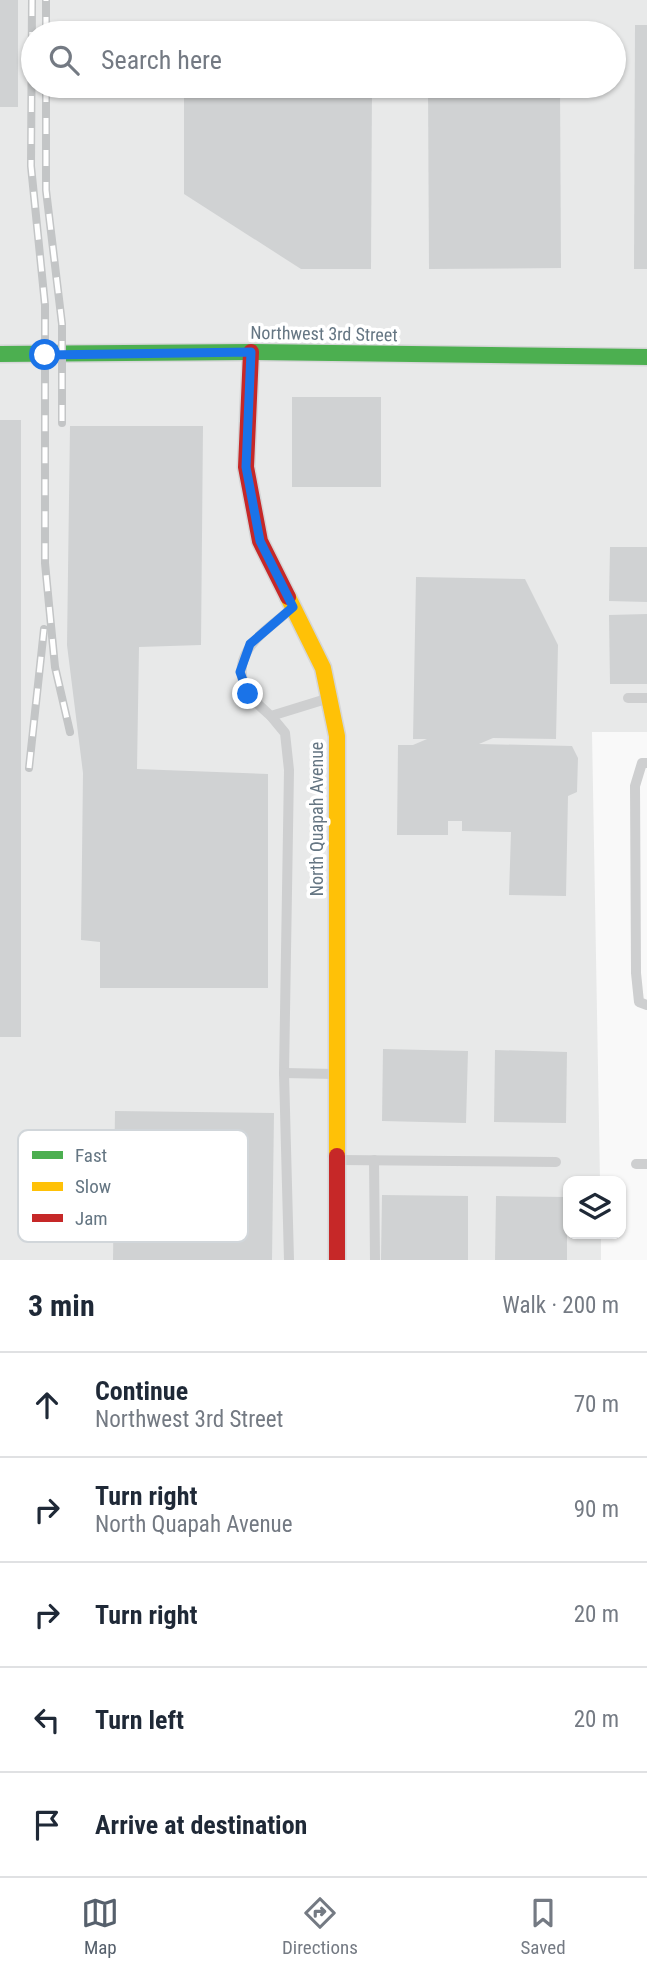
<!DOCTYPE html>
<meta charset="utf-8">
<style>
body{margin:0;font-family:"Roboto Condensed",sans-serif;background:#f2f2f3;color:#1f2937}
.controls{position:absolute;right:21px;bottom:21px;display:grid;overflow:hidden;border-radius:14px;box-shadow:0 2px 5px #0004}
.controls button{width:63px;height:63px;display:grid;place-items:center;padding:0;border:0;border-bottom:2px solid #e0e1e3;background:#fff;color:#1f2937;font:35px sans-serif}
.stop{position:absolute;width:21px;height:21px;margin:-16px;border:5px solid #1a73e8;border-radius:50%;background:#fff}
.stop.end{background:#1a73e8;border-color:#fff;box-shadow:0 2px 7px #0008}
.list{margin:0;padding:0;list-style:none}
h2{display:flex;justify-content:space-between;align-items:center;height:91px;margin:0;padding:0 28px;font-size:30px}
h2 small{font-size:23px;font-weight:400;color:#747a83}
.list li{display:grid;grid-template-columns:46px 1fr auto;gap:21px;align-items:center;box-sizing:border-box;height:105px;padding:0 28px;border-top:2px solid #e0e1e3}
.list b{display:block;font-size:26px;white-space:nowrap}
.list p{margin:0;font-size:23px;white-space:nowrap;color:#747a83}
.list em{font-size:23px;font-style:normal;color:#747a83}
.icon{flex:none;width:38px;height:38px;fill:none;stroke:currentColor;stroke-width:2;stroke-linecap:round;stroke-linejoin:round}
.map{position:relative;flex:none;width:647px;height:1260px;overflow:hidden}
.search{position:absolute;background:#fff;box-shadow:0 2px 5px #0004;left:21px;right:21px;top:21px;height:77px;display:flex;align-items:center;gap:18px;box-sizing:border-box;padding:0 24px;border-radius:38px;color:#747a83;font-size:26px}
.sheet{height:616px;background:#fff}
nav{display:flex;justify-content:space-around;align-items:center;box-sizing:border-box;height:98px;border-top:2px solid #e0e1e3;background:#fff;font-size:19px;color:#747a83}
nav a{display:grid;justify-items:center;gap:4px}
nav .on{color:#56606c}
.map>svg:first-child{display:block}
</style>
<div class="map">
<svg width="647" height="1260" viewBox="0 0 647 1260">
<rect width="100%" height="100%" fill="#f9f9f9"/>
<path fill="#e8e9e9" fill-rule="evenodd" d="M 0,0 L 647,0 L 647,732 L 592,732 L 600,1181 L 568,1181 L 568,1234 L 601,1234 L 601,1260 L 0,1260 ZM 33,33 L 614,33 L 614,86 L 33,86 Z"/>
<g fill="#d0d2d3">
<rect x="0" y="0" width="18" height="107"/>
<polygon points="185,24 373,25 372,33 185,33"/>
<polygon points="560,24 560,33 428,33 428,25"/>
<polygon points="635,25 647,25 647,269 634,269"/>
<polygon points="184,86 372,86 371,269 301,269 184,194"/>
<polygon points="428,86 560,86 561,268 429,269"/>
<rect x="292" y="397" width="89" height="90"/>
<rect x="0" y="420" width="21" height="617"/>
<polygon points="70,426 203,426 201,645 139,647 137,769 268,774 268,988 100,988 100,942 81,940 83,773 67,645"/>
<polygon points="610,547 647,547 647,602 609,601"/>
<polygon points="416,577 525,579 558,645 556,739 493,738 479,744 572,746 578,758 577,792 568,796 566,896 509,895 511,832 462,831 462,821 448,821 448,835 397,835 398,745 413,745 427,739 413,739"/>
<polygon points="647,614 647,684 610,684 609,615"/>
<polygon points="383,1049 468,1051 466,1123 382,1121"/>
<polygon points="495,1050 567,1052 566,1123 494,1122"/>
<polygon points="115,1111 274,1113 272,1260 113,1260"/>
<polygon points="382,1195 468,1196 468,1260 381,1260"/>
<polygon points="496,1196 567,1197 567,1260 495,1260"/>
</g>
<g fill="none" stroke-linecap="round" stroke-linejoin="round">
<g stroke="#d5d6d7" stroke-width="19">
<polyline id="fast" points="0,354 251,352 647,357"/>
</g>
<g stroke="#d5d6d7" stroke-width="19">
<polyline id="slow" points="288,597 323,668 337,736 337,1156"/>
</g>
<g stroke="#d5d6d7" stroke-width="19">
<g id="jam">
<polyline points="251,352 246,467 260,541 288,597"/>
<polyline points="337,1156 337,1260"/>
</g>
</g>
<g stroke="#cecfd0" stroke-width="10">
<path d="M 290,610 C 265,631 226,655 248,692 C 253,701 263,709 271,716 L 326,699"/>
<polyline points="628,698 647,698"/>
<polyline points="271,716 285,733 289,770 284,1073 289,1260"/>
<polyline points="647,763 642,763 635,786 636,973 639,1002 647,1005"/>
<polyline points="284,1073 336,1074"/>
<polyline points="340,1160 556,1162"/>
<polyline points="374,1160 375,1260"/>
<polyline points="636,1164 647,1164"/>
</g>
<use href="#fast" stroke="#4caf50" stroke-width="16"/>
<use href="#slow" stroke="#ffc107" stroke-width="16"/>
<use href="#jam" stroke="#c62828" stroke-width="16"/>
<g stroke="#c3c5c6" stroke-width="8">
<g id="rail">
<polyline points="32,0 31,166 45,305 45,563 55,667 70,732"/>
<polyline points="46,33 46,0"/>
<polyline points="46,86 46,190 62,324 62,423"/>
<polyline points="29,768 44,629"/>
</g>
</g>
<use href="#rail" stroke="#fff" stroke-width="5" stroke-dasharray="16" stroke-linecap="butt"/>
</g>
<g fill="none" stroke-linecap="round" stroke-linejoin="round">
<polyline stroke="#1a73e8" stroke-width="9" points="45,355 251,352 246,467 260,541 293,607 250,644 240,672 248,694"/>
</g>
<g text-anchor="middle" stroke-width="7" stroke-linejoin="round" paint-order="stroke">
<g font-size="18" fill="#657683" stroke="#fff">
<text transform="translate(324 334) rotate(1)" y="6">Northwest 3rd Street</text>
<text transform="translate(317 819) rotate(-90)" y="6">North Quapah Avenue</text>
</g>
</g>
<rect x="18" y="1130" width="230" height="112" rx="10" fill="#fff" stroke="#d1d6da" stroke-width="2"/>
<rect x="32" y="1151" width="31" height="8" fill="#4caf50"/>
<rect x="32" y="1182" width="31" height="9" fill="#ffc107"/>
<rect x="32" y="1214" width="31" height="8" fill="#c62828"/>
<g font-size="19" fill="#657683">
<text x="75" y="1162">Fast</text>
<text x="75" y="1193">Slow</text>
<text x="75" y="1225">Jam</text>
</g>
</svg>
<div class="controls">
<button><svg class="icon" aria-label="layers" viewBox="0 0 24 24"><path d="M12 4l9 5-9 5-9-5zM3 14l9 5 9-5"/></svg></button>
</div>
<div class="stop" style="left:45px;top:355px"></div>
<div class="stop end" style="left:248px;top:694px"></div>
<div class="search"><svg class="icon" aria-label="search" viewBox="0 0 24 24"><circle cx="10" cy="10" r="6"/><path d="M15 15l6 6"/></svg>Search here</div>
</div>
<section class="sheet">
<h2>3 min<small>Walk · 200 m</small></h2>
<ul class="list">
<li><svg class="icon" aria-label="ahead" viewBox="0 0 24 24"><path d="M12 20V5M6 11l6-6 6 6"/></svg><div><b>Continue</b><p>Northwest 3rd Street</p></div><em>70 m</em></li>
<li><svg class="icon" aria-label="right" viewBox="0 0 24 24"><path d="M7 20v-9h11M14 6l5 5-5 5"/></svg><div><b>Turn right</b><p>North Quapah Avenue</p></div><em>90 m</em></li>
<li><svg class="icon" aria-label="right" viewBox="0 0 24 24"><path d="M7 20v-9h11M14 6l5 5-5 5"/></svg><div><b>Turn right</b></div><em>20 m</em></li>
<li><svg class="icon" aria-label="left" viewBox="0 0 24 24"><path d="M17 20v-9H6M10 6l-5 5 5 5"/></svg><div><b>Turn left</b></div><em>20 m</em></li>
<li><svg class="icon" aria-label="arrive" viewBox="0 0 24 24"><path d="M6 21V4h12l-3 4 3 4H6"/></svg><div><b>Arrive at destination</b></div></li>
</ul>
</section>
<nav>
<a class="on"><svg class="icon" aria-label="map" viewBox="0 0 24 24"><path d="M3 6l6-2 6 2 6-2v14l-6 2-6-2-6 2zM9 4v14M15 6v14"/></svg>Map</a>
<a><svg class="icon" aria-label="directions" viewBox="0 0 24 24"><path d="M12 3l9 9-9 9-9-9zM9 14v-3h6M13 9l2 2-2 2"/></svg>Directions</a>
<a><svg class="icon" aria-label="saved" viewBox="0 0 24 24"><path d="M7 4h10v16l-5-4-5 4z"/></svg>Saved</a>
</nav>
